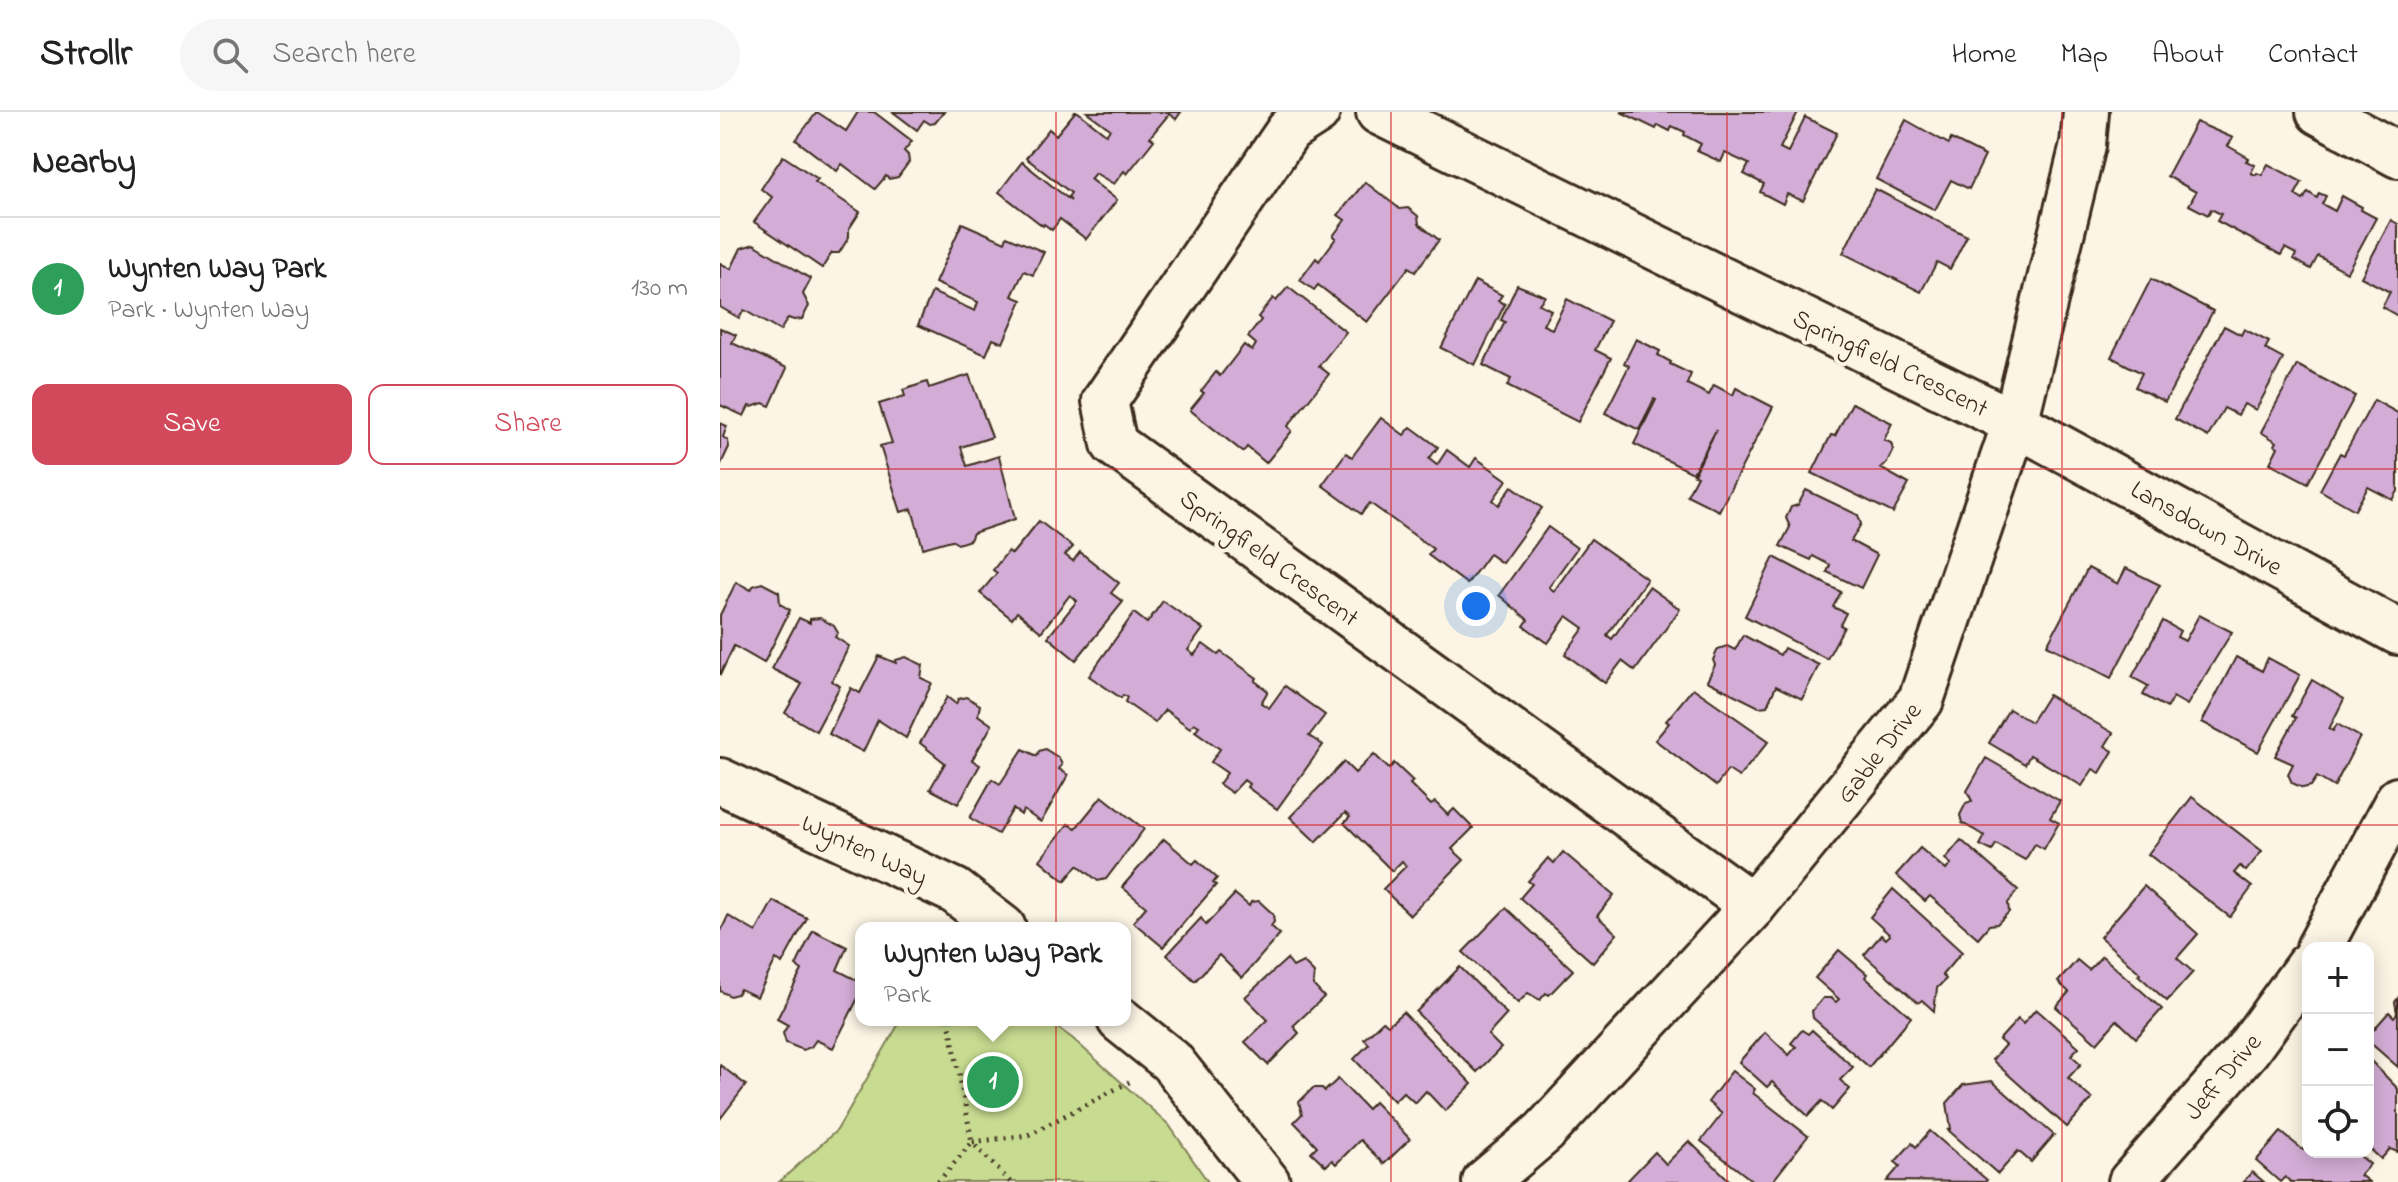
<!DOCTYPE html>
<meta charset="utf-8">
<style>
body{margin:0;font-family:"Indie Flower",sans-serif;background:#f6f6f6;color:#222}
.controls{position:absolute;right:24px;bottom:24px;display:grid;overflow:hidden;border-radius:16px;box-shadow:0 4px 20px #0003}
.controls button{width:72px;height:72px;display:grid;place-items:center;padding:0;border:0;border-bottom:2px solid #e0e0e0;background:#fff;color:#222;font:40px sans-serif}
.you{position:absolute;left:756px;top:494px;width:28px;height:28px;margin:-20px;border:6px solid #fff;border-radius:50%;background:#1a73e8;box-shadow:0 0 0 12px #1a73e833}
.badge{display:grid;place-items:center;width:52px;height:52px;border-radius:50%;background:#d1495b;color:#fff;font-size:26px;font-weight:700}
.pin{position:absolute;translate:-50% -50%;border:4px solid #fff;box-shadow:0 2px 8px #0006}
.popup{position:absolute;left:135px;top:810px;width:276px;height:104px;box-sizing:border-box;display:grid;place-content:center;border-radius:16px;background:#fff;filter:drop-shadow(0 2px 6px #0005);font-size:26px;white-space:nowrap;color:#767676}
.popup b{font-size:30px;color:#222}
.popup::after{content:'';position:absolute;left:50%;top:100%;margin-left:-16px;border:16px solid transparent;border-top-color:#fff}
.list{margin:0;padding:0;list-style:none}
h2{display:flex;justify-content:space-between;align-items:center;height:104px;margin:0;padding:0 32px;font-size:34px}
h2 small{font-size:26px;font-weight:400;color:#767676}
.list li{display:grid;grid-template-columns:52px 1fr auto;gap:24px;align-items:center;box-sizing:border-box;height:144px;padding:0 32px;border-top:2px solid #e0e0e0}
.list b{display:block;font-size:30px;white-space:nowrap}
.list p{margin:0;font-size:26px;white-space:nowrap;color:#767676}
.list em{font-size:26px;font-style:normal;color:#767676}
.actions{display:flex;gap:16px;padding:24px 32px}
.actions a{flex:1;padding:18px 0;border:2px solid #d1495b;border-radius:16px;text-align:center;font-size:28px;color:#d1495b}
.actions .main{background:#d1495b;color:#fff}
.icon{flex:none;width:44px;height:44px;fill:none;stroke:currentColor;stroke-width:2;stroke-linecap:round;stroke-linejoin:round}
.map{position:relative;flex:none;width:1678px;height:1070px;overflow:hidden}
header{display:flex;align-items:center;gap:48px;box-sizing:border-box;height:112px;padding:0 40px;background:#fff;border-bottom:2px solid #e0e0e0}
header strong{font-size:38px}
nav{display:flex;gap:44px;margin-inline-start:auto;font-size:28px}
.search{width:560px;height:72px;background:#f6f6f6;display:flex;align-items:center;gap:20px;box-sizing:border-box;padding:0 28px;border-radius:44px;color:#767676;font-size:30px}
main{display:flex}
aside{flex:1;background:#fff}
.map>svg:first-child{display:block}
</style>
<header>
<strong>Strollr</strong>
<div class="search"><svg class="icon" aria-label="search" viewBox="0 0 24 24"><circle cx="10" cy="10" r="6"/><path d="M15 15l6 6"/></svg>Search here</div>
<nav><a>Home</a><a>Map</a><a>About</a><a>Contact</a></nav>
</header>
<main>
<aside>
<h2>Nearby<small></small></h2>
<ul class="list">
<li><span class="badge" style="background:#2e9e5b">1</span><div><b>Wynten Way Park</b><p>Park · Wynten Way</p></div><em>130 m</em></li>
</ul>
<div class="actions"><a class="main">Save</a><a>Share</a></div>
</aside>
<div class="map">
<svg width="1678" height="1070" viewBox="0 0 1678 1070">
<rect width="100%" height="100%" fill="#fcf5e5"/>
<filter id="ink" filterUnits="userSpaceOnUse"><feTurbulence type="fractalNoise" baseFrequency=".0125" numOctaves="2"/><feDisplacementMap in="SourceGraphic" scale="16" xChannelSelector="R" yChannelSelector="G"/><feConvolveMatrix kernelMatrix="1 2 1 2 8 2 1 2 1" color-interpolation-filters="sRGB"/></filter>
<g filter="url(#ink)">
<polygon fill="#c8dc91" stroke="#828358" stroke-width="2" points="181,908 327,908 352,926 449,1013 488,1070 59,1070 117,1018"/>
<g fill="#d3add6" stroke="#3b2a1e" stroke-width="2">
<polygon points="97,0 126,19 138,0 154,0 192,29 184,39 188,43 189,50 178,65 169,67 166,64 155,77 122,52 117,59 76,28"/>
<polygon points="173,0 224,0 215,11 210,12 204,8 197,18"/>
<polygon points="355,0 358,0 386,22 390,17 367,0 461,0 456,7 449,2 430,25 434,28 407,62 404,59 394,72 375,61 370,67 397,88 366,127 340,107 332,118 324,112 323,114 279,80 302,50 351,89 348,85 351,81 306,46 329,17 336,23"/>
<polygon points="901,0 1078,0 1060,36 1068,40 1085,5 1117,21 1083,89 1067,82 1063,92 1040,80 1044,72 1024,62 1029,52 1005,41 1001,50 977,39 981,32 964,23 965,20 952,14 950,19 938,13 936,17"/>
<polygon points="1186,8 1229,32 1231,27 1265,44 1249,77 1231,68 1215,98 1156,67"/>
<polygon points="1476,10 1513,26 1508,34 1529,46 1526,49 1535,53 1531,61 1536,63 1537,61 1542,63 1548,52 1582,70 1575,83 1583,88 1588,80 1597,86 1599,81 1606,84 1602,92 1615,99 1622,84 1642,95 1641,98 1656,106 1627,160 1598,144 1591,157 1574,147 1576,142 1565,136 1561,143 1497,109 1501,102 1491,97 1488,103 1469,93 1476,80 1447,64"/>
<polygon points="63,44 98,67 95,70 140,100 129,117 129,125 119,141 112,141 102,156 34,110 52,85 41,77"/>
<polygon points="645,70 680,97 688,96 698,104 699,112 719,128 695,160 689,155 647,210 598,173 594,178 580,168 596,146 599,149 616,126 613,124 625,108 618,103"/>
<polygon points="1155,77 1247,124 1230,157 1217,150 1201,180 1123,141"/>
<polygon points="1671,108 1678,112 1678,204 1662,195 1670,180 1641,165"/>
<polygon points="242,111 285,130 287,124 324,140 313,163 304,159 292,184 302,188 283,231 273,227 266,243 198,213 212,180 255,199 258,190 215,171"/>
<polygon points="34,132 91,167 83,182 89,194 82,207 74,208 68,206 60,219 24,198 19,206 0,195 0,151 11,157 21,136"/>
<polygon points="1431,167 1493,199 1445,290 1415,275 1422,261 1391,245"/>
<polygon points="755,169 782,183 778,189 785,192 755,253 721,236"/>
<polygon points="797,173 825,184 819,192 831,198 823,213 832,217 847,187 890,209 875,238 891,246 858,310 787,274 791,267 763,253 785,210 781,208"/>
<polygon points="568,175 626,220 599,254 609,262 568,314 572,319 546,351 527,335 523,340 470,298 484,281 481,279 496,260 500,264 524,233 532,239 536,232 528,225 541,208 538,205 553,186 556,189"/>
<polygon points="1504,214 1521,223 1524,217 1549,230 1545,237 1563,247 1536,298 1524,292 1518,303 1504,296 1488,325 1455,307"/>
<polygon points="0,216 16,223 12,231 67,256 50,294 43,291 32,295 29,294 24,304 0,293"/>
<polygon points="916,227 940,239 938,243 951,250 950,252 971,262 967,272 989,283 994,273 1013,283 1016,276 1053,295 999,399 967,383 977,364 974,363 996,318 973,361 914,332 936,288 934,287 919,318 885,301 909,254 904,251"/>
<polygon points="1577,253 1635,284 1588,371 1550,351 1558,335 1555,333 1557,330 1541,320"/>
<polygon points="249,263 272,325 241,335 247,354 279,344 295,407 253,421 250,428 238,432 231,428 203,436 192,397 181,400 160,334 172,331 159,292 185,284 183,278 207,270 209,276"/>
<polygon points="1654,288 1678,301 1678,379 1673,388 1648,375 1635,398 1600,378 1620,341 1624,343"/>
<polygon points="1132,291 1172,311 1164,328 1171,331 1173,338 1166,352 1160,356 1189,372 1173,401 1092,361 1111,323 1115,324"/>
<polygon points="661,306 684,323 691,315 718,335 709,347 717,353 727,338 750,355 756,346 787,368 773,388 779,393 792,374 822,396 782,451 769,442 747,472 708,443 713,437 650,391 641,402 602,373 626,341 632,345"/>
<polygon points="0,311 7,314 3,325 8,329 9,335 0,354"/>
<polygon points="1086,378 1138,403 1141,412 1131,429 1157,443 1141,476 1107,460 1110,453 1093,444 1091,448 1060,434 1070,415 1066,406 1071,395 1078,393"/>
<polygon points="319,409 353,435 345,443 353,449 360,440 399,471 391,481 403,490 356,548 328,525 357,489 350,483 321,520 297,500 292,507 260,481 277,461 273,458 288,439 292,442"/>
<polygon points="828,415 857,436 829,475 834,479 871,427 927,467 887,523 892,527 929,475 960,497 915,559 902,549 885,571 845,542 864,516 847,504 828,531 804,514 808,508 779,483"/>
<polygon points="1054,445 1121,480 1113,495 1126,501 1120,513 1124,515 1107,547 1025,504"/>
<polygon points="1368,456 1398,472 1406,456 1440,473 1391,566 1327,533"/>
<polygon points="16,470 31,478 33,474 42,471 59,480 60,492 70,498 44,551 14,534 0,563 0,503"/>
<polygon points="443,489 483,517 468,538 474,543 483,532 498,543 501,540 537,566 535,569 548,579 541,591 549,596 565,574 605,603 589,624 603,633 557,697 527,675 529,672 524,668 512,681 499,672 507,661 491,650 500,637 475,619 479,614 474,611 470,616 445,598 435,611 405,590 407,585 403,583 401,586 369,564 414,501 427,511"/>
<polygon points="1479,503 1512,520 1467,593 1453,585 1447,596 1423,583 1428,574 1412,565 1443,509 1460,519 1457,525 1465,529"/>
<polygon points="79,506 90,511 90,507 100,506 114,514 118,521 115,525 129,534 112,569 120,574 96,619 65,601 82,572 52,557"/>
<polygon points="1023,523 1060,543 1064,536 1099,553 1082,587 1056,574 1047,594 1039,595 987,569 995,553 993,548 998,537 1007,534 1015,538"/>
<polygon points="159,544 176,551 176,548 186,545 203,553 201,566 212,571 186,626 158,608 143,640 109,622 131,576 140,581"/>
<polygon points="1516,545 1542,559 1548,546 1580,563 1538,640 1482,610"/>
<polygon points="1592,568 1624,587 1609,617 1613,619 1617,612 1640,625 1614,675 1597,665 1591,674 1583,676 1572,671 1568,662 1573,652 1555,644 1576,606 1572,604"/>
<polygon points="973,576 1049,629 1019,665 1008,658 996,674 935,628 949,611 946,609"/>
<polygon points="1328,583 1393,621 1385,634 1393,639 1380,661 1373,657 1362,674 1310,643 1305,652 1269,631 1289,597 1311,610"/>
<polygon points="227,585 236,592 238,587 246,585 260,593 258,603 272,613 252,648 260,653 238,692 210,677 225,651 200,631"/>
<polygon points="303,637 317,644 319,639 325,637 339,646 342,653 339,657 348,663 321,710 303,698 301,703 293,697 278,722 250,706 272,667 280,672"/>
<polygon points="654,642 669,657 674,651 693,669 690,672 711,693 715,690 728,703 734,697 753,716 732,737 744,748 690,803 663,777 686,754 682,749 672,759 624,711 630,705 625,701 596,730 570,705 624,650 635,661"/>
<polygon points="1266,646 1340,689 1330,706 1339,711 1324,737 1315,732 1305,748 1276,732 1272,739 1260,733 1265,724 1242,711 1240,703 1246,691 1252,689 1247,679"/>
<polygon points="382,684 424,717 386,767 378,769 358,753 345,769 320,748 348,712 356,716"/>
<polygon points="1472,685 1542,739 1526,759 1520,754 1514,761 1532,775 1510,805 1428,742"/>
<polygon points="444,727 473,752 477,748 497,766 493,771 496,773 443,835 413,810 426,795 402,775"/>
<polygon points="1241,728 1298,778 1288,791 1289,800 1277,812 1269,813 1258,826 1210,784 1205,789 1176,763 1200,736 1226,758 1231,752 1225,747"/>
<polygon points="843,740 894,783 877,804 897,822 873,851 800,786 812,772 808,769 828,746 834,751"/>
<polygon points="1424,774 1478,822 1457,846 1473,860 1447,889 1418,863 1420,861 1380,825"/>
<polygon points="1173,777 1242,840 1222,863 1226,867 1217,876 1214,899 1202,888 1198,891 1144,843 1161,823 1166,827 1170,823 1150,805"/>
<polygon points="515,782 529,794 531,790 539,789 553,802 554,810 551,814 560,822 522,866 499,843 475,869 447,843 481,806 486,813"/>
<polygon points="53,789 87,806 62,852 56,847 37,885 20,877 17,882 10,884 0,879 0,821 8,804 36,820"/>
<polygon points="786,796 853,858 829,883 826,881 820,888 808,881 798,891 743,840"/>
<polygon points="93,818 127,835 117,858 141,870 141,880 113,936 96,928 91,935 83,938 66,931 63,921 68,913 57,907 82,858 76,854"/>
<polygon points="1119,838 1147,862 1145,865 1191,905 1149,955 1093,906 1092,899 1103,886 1111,886 1116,890 1119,887 1095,866"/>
<polygon points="1382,844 1442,897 1416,926 1397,908 1377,931 1336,895 1349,880 1338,870 1357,848 1369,858"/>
<polygon points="567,847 573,855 583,850 594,861 593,873 604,885 573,914 579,921 548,953 525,930 548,908 525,885"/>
<polygon points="740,855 787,902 768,923 781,936 757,960 696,900"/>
<polygon points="1678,886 1678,955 1648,929 1648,924 1669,900 1674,905 1677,901 1675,890"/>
<polygon points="1316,897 1359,935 1351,943 1361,952 1348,966 1372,987 1347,1015 1272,948 1285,933 1279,928 1298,907 1303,912"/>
<polygon points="683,900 752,972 725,999 706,979 695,991 683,980 674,989 634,947 649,932 644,927 663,909 668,913"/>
<polygon points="1082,918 1088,922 1092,918 1133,955 1120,968 1130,977 1112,998 1102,989 1088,1004 1052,970 1047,975 1019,950 1045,920 1069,943 1076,935 1071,931"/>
<polygon points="1648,946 1678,977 1678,1040 1670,1037 1661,1047 1648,1035"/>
<polygon points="0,953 26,973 0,1007"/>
<polygon points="1012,959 1035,977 1033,981 1088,1024 1052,1070 1034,1070 981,1029 1002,1002 988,990"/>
<polygon points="618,967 647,997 654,990 690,1027 664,1052 640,1028 616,1052 612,1048 606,1054 591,1040 597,1034 574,1010 582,1002 579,990 593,976 602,976 605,979"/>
<polygon points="1272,969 1334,1023 1311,1050 1298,1039 1278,1062 1228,1018 1231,1017 1227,991 1243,973"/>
<polygon points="1210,1019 1267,1068 1265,1070 1167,1069 1180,1054 1175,1050 1192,1031 1196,1035"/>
<polygon points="1561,1020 1583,1038 1588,1033 1588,1040 1635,1040 1650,1052 1640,1063 1649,1070 1571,1070 1565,1065 1560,1070 1536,1049"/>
<polygon points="969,1029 1011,1070 911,1070 908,1068 935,1040 946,1052"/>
<polygon points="1532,1060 1544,1070 1523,1070"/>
</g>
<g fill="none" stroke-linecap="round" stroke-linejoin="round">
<g stroke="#3b2a1e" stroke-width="50">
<g id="minor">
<polyline points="597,0 569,18 385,289 394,332 1033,794"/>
<polyline points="659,0 1295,311 1678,520"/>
<polyline points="1599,0 1678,43"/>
<polyline points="0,669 235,779 283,816"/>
<polyline points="1599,836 1678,688"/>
<polyline points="400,908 451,949 547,1070"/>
<polyline points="765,1070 824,1020 1033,794 1201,588 1295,311 1363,33 1366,0"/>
<polyline points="1411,1070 1527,938 1588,854"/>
</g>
</g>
<g stroke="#3b2a1e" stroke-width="5" stroke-dasharray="2 6" stroke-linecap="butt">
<polyline points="218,1070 252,1030 229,908"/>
<polyline points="290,1070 252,1030 308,1023 413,968"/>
</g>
<use href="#minor" stroke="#fcf5e5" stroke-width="44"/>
</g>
</g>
<path fill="none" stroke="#d62828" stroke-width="2" stroke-opacity="0.55" d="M 336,0 L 336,1070M 671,0 L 671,1070M 1007,0 L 1007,1070M 1342,0 L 1342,1070M 0,357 L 1678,357M 0,713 L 1678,713"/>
<g text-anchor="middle" stroke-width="8" stroke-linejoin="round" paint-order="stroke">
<g font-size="26" fill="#3b2a1e" stroke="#fcf5e5">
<text transform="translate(1171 250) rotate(26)" y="9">Springfield Crescent</text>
<text transform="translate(1487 415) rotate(29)" y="9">Lansdown Drive</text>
<text transform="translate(550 445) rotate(36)" y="9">Springfield Crescent</text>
<text transform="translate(1158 640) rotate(-52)" y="9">Gable Drive</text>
<text transform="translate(145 737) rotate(25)" y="9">Wynten Way</text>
<text transform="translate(1502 964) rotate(-50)" y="9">Jeff Drive</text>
</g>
</g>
</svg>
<div class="controls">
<button>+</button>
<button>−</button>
<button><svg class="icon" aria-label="locate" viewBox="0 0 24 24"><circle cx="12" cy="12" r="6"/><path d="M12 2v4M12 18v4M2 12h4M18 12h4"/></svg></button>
</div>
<div class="you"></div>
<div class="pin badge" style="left:273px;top:970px;background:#2e9e5b">1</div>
<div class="popup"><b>Wynten Way Park</b>Park</div>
</div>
</main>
